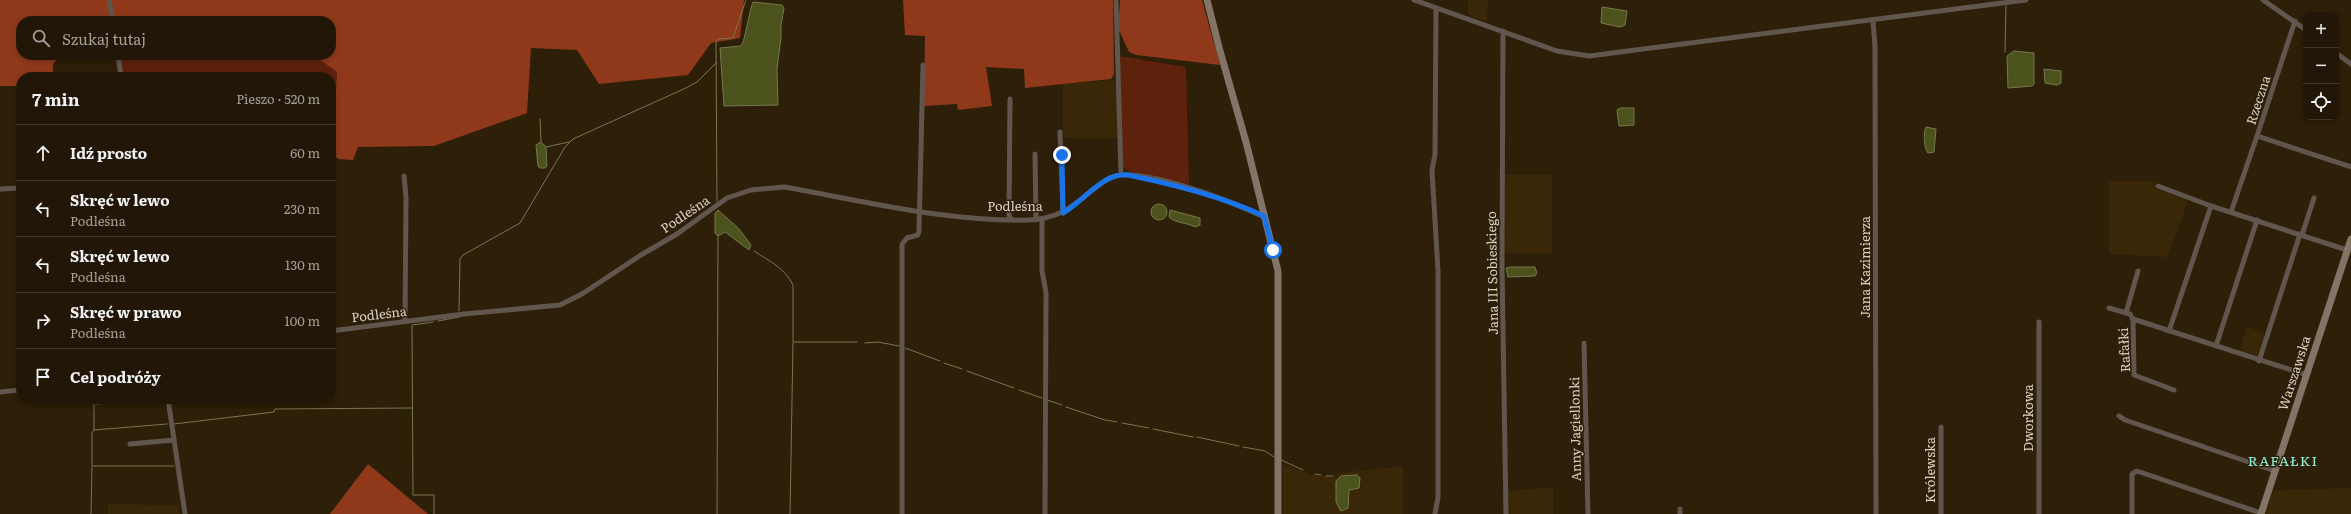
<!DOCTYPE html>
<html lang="pl">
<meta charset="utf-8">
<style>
body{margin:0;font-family:Literata,serif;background:#2e2414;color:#f1f3f6}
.controls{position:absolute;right:12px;top:12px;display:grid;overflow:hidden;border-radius:8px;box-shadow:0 2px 6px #0003}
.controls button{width:36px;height:36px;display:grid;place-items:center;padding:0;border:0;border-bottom:1px solid #3f3628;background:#221706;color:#f1f3f6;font:20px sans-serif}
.stop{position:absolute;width:12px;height:12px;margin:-9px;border:3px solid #1a73e8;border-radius:50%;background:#fff}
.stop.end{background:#1a73e8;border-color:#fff;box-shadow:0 1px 4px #0008}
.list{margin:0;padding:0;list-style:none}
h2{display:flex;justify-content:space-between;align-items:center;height:52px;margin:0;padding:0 16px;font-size:17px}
h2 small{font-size:13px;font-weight:400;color:#a29f9b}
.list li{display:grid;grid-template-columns:26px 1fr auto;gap:12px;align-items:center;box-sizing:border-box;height:56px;padding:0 16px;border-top:1px solid #3f3628}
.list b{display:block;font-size:15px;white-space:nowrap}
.list p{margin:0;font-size:13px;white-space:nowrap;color:#a29f9b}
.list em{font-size:13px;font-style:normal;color:#a29f9b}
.icon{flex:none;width:22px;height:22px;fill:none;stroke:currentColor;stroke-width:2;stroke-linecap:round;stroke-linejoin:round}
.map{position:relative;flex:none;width:2351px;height:514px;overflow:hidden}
.search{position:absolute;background:#221706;box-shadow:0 2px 6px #0003;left:16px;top:16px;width:320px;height:44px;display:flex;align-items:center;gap:10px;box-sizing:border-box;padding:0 14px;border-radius:16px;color:#a29f9b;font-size:15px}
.panel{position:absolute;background:#221706;box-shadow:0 2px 6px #0003;left:16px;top:72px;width:320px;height:332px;border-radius:16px}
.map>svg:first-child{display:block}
</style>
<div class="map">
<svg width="2351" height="514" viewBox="0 0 2351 514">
<rect width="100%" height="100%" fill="#2d1f08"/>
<g fill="#392708">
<polygon points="1468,0 1488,0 1487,22 1468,15"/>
<polygon points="1114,80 1117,87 1117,138 1063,138 1063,84"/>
<polygon points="1505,175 1552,175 1552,253 1504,253"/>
<polygon points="2109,181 2155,181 2155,188 2188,200 2168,257 2109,254"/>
<polygon points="2247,327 2265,333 2258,356 2240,350"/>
<polygon points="1283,464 1313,475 1334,477 1339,473 1403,466 1403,514 1283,514"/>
<polygon points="1553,487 1553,514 1508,514 1508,491"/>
<polygon points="2351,488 2351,514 2265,514 2274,490"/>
<polygon points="108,504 176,505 179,507 180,514 108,514"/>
</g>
<g fill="#5d210c">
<polygon points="120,55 313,55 337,72 336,87 331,88 331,77 124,77"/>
<polygon points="1120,56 1186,67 1189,184 1130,172 1122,166"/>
</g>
<g fill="#90391a">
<polygon points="0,0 744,0 740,38 711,43 688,75 599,84 577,50 531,48 527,113 434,146 358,147 353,160 338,159 331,151 331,88 336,87 337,72 313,55 331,55 331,21 21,21 21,55 106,55 106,59 56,60 53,64 53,77 21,77 21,86 0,86"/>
<polygon points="903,0 1113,0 1114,74 1111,79 1025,88 1024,69 986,67 992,106 958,110 957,104 924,106 925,36 905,35"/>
<polygon points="1120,0 1202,0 1220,65 1136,55 1129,52 1118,28"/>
<polygon points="368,464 428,514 330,514"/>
</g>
<g fill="#4b521c" stroke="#76784e">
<path d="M 753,2 L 782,5 L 784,8 L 781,25 L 781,38 L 777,69 L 778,105 L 724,106 L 720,48 L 741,46 C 745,41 750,8 753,2 Z"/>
<polygon points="1602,7 1627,11 1625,25 1620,27 1601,23"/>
<polygon points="2014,51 2034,53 2034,84 2032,86 2008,88 2007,56"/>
<polygon points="2044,69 2061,71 2061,83 2057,85 2045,83"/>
<polygon points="1620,108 1634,108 1634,125 1619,126 1617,110"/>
<path d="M 1926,127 L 1936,129 L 1934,152 L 1928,153 C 1924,148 1923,133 1926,127 Z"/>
<polygon points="541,142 546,147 547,166 545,168 540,168 538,166 536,145"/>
<circle cx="1159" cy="212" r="8"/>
<polygon points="718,210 739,229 751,245 749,250 725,232 718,236 715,233 715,213"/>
<path d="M 1170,210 L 1200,218 L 1200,225 L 1195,227 C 1186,222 1177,224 1169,217 Z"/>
<polygon points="1511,267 1535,267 1537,273 1535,276 1508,277 1506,268"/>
<polygon points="1357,475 1360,478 1359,488 1349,490 1348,508 1341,511 1336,502 1336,481 1341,476"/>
</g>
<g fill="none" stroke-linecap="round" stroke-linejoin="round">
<g stroke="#76784e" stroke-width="1">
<polyline points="2005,52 2006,6"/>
<polyline points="540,119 541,142"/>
<polyline points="546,147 569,142"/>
<polyline points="717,201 716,42 718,39 733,38 746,0"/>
<path d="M 754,251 C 769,261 785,268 793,285 L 793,342 L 857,342"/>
<polyline points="459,311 460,259 463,255 520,223 565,147 573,139 686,88 697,82 717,62"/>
<polyline points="438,321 459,317"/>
<polyline points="433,322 412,325 413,495 434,495 434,514"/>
<polyline points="865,343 878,342 899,346"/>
<polyline points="905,348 940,361"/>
<polyline points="944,363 962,369"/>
<polyline points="967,371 1014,388"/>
<polyline points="1019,390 1042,398"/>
<polyline points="1047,400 1062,405"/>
<polyline points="94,403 94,430"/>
<polyline points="1066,407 1105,420 1117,422"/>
<polyline points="1122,423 1149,428"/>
<polyline points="167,424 94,430 92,433 92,466 174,466"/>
<polyline points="174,424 274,412 275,409 412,408"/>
<polyline points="1153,429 1193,437"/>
<polyline points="1197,437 1239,446"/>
<polyline points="1243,447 1265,451 1274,457"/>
<polyline points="1281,460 1303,470"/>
<polyline points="1315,474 1321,475"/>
<polyline points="1326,476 1333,476"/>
<polyline points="91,514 92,467"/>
<polyline points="717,514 718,235"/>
<polyline points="790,514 793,343"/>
</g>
<g stroke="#61564e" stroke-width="5">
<polyline points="109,0 113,21"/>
<polyline points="1116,0 1121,174"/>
<polyline points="1414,0 1557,51 1589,56 2026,0"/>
<polyline points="2263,0 2306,30"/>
<polyline points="1873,20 1875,48 1876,514"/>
<polyline points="2295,21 2257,136 2351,167"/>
<polyline points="1503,31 1502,267 1506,514"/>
<polyline points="2336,53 2351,64"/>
<polyline points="118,55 121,77"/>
<polyline points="1010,99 1009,216 1011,219"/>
<polyline points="1060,132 1063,213"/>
<polyline points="1035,154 1036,219"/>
<polyline points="404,176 406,197 405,322"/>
<polyline points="2158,186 2211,206 2347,250"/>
<polyline points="0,189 21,188"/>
<polyline points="2231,212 2257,136"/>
<polyline points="1042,219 1042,271 1046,292 1045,514"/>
<polyline points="2302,235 2314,198"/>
<polyline points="2109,308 2130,314 2133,319"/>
<polyline points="2126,313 2138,271"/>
<polyline points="2039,322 2039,514"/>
<path d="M 331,331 L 464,314 L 560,305 L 582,294 L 641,255 L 677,234 L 727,198 L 751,190 L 784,187 C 865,201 946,222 1029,220 C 1069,218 1078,198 1108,179 C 1135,162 1235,203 1264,217"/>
<polyline points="2169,331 2211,206"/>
<polyline points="1584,343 1588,514"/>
<polyline points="2216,346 2257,220"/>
<polyline points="2259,361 2300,234"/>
<polyline points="2174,390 2134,375 2133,319 2307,375"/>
<polyline points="0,392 21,390"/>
<polyline points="93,399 97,402 130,399"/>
<polyline points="168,399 185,514"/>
<polyline points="2119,416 2125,420 2275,471"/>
<polyline points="1941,427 1941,514"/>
<polyline points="130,444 174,440"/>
<polyline points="1680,509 1680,514"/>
<polyline points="902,514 902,244 907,238 918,235 919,231 923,65"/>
<polyline points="1435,514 1438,497 1438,270 1432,171 1435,154 1436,8"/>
<polyline points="2132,514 2132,474 2137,471 2261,513"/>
</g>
<g stroke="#847367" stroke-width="7">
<polyline points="1207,0 1220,51 1246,142 1278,271 1278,514"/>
<polyline points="2261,514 2351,239"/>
</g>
</g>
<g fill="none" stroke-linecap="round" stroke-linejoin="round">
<path stroke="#1a73e8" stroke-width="5" d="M 1062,155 L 1063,213 C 1084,201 1103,172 1128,175 C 1176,185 1220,196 1264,216 L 1273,250"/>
</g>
<g text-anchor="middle" stroke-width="3" stroke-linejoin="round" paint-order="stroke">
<g font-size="13" fill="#d9d0c2" stroke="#2d1f08">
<text transform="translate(2258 100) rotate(-72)" y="5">Rzeczna</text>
<text x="1015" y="211">Podleśna</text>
<text transform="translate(685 214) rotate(-34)" y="5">Podleśna</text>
<text transform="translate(1865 267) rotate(-90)" y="5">Jana Kazimierza</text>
<text transform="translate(1492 273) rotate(-91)" y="5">Jana III Sobieskiego</text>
<text transform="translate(379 314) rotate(-7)" y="5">Podleśna</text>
<text transform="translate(2124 350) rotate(-93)" y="5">Rafałki</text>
<text transform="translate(2294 373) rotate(-72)" y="5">Warszawska</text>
<text transform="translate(2028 418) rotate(-90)" y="5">Dworkowa</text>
<text transform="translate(1575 429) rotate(-91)" y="5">Anny Jagiellonki</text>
<text transform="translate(1930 470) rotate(-90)" y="5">Królewska</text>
</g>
<g font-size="14" letter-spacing="1" fill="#90f1d7" stroke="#2d1f08">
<text x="2283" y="466">RAFAŁKI</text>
</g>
</g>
</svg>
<div class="controls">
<button>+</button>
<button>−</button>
<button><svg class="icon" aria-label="locate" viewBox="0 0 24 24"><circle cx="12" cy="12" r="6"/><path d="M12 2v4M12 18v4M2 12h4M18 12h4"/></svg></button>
</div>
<div class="stop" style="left:1273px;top:250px"></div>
<div class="stop end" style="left:1062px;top:155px"></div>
<div class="search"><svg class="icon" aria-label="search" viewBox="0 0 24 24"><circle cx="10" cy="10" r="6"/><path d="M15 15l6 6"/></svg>Szukaj tutaj</div>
<section class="panel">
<h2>7 min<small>Pieszo · 520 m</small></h2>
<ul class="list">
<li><svg class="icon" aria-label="ahead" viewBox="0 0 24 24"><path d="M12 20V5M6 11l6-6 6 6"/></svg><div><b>Idź prosto</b></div><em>60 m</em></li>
<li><svg class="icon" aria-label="left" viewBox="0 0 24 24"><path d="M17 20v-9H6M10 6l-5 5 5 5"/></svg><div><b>Skręć w lewo</b><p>Podleśna</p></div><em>230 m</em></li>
<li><svg class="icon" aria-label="left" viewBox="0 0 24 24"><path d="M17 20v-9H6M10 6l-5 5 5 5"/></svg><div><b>Skręć w lewo</b><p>Podleśna</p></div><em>130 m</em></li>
<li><svg class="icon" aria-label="right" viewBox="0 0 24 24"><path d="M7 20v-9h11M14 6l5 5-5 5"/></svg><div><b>Skręć w prawo</b><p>Podleśna</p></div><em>100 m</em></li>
<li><svg class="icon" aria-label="arrive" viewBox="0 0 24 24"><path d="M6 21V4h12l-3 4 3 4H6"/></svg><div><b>Cel podróży</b></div></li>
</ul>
</section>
</div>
